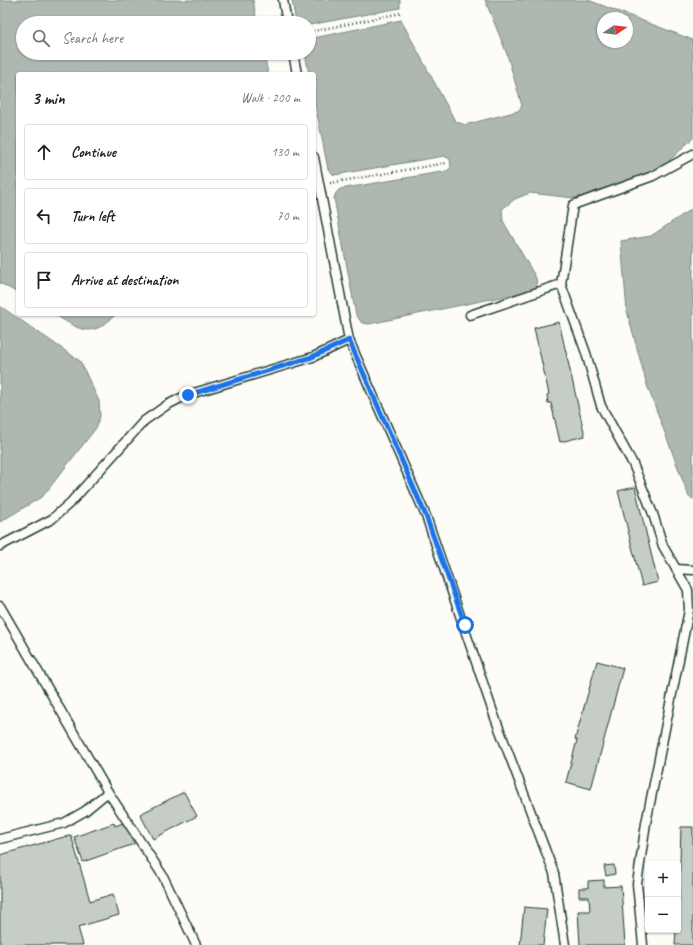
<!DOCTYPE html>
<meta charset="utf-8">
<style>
body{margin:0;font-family:Caveat,sans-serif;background:#f6f6f6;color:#202124}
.controls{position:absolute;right:12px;bottom:12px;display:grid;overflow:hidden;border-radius:4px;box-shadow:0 1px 3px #0004}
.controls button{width:36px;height:36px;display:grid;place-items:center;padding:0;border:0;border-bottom:1px solid #e0e0e0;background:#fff;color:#202124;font:20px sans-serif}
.compass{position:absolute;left:597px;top:12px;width:36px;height:36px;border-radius:50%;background:#fff;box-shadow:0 1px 3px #0004;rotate:77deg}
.stop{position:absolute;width:12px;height:12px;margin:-9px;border:3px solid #1a73e8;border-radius:50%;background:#fff}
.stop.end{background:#1a73e8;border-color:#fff;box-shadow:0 1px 4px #0008}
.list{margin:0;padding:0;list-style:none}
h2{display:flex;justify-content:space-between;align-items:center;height:52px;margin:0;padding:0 16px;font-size:17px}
h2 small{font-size:13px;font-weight:400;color:#757577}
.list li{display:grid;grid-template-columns:26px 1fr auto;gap:12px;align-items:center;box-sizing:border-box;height:56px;margin:0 8px 8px;padding:0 8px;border:1px solid #e0e0e0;border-radius:4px}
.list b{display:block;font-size:15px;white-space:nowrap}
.list em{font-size:13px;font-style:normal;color:#757577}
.icon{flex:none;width:22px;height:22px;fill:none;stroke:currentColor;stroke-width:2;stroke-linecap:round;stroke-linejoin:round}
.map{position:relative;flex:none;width:693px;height:945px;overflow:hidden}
.search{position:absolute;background:#fff;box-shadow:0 1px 3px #0004;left:16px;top:16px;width:300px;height:44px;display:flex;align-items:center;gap:10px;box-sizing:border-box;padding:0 14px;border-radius:22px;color:#757577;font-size:15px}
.panel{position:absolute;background:#fff;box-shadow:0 1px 3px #0004;left:16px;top:72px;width:300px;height:244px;border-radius:4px}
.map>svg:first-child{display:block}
</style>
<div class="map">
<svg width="693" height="945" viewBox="0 0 693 945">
<rect width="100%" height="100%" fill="#fdfcf7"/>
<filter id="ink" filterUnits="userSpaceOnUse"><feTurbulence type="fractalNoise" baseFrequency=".025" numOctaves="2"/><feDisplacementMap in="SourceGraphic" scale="8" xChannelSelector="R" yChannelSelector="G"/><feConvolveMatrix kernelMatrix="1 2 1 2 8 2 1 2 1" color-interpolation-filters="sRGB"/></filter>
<g filter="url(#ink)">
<g fill="#aeb8b1" stroke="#75877f" fill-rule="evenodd">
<polygon points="0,0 253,0 257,23 23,23 23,53 264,53 268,74 18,74 18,293 0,283"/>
<polygon points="292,0 400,0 400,8 309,25 309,23 296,23"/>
<path d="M 485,0 L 588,0 L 693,40 L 693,138 L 667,163 L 645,176 L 595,194 L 574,198 L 530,193 L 515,199 L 502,209 L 503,221 L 536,278 L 537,287 L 530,291 L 369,324 L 362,323 L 356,315 L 334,198 L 336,193 L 340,189 L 447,171 L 451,167 L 450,159 L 444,156 L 334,175 L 328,169 L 314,98 L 314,74 L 309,74 L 305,53 L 309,53 L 309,39 L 401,20 L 455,121 L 465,125 L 518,111 L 522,106 L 507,54 ZM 603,18 L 627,18 L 627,42 L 603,42 Z"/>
<polygon points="693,208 693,499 689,497 647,385 627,311 621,241 651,236"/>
<polygon points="0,306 80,361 99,401 100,416 96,428 89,437 43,496 0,522"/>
<path d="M 54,314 L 116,314 C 91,340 80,330 54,314 Z"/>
</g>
<g fill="#c6cdc7" stroke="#1f3d34">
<polygon points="559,322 585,436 560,442 551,403 548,403 547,395 549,394 534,328"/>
<polygon points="635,487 658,582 642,586 618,491"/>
<polygon points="597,661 623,668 591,789 566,782 577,740 575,739"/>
<polygon points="184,792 197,816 153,839 140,814"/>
<polygon points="126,822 134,844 83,862 74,837 114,823 115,826"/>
<polygon points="681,827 693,827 693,945 675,945 676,930 678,930"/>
<polygon points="71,835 90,901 113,894 119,915 78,927 83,945 0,945 0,855"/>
<polygon points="614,865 615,874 606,876 604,866"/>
<polygon points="604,880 604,887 621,886 625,945 580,945 578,911 590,911 589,897 579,897 579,888 588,888 588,881"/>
<polygon points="524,907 547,909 543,945 520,945"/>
</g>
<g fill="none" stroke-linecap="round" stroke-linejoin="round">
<g stroke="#1f3d34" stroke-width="11">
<g id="service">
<polyline points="283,0 287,23"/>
<polyline points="293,53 297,74"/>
<polyline points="314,157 349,340"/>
<polyline points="561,284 573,205 653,176 693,154"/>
<polyline points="470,315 561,284 586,353 601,406 633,464 653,514 663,546 688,590 689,610 646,823 637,884 643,945"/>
<polyline points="0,546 52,519 71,502 144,421 167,405 187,395 313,357 349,340 426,516 494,715 554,873 565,945"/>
<polyline points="676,569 693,570"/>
<polyline points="0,606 108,792 163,876 196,945"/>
<polyline points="0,839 64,823 85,811 108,792"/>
</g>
</g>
<g stroke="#1f3d34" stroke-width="2.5" stroke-dasharray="1 3" stroke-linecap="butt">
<polyline points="309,32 401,13"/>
<polyline points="330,183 446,163"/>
</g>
<use href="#service" stroke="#fdfcf7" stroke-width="8"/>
</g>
</g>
<g fill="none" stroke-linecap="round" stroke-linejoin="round" filter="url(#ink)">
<polyline stroke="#1a73e8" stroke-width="5" points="188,395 312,357 349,340 426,516 465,625"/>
</g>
</svg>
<div class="controls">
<button>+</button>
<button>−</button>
</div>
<svg class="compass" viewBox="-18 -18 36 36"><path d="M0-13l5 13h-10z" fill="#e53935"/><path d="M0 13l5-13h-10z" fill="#757577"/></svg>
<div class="stop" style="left:465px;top:625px"></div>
<div class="stop end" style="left:188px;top:395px"></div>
<div class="search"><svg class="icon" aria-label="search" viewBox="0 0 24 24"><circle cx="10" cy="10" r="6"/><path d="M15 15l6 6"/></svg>Search here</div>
<section class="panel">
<h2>3 min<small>Walk · 200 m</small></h2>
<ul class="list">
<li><svg class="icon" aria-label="ahead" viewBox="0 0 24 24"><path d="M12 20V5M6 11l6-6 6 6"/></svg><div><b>Continue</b></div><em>130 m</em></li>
<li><svg class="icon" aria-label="left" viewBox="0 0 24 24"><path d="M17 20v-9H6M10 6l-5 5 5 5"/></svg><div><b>Turn left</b></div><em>70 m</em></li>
<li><svg class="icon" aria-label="arrive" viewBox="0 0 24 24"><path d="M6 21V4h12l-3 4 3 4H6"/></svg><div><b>Arrive at destination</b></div></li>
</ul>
</section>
</div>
